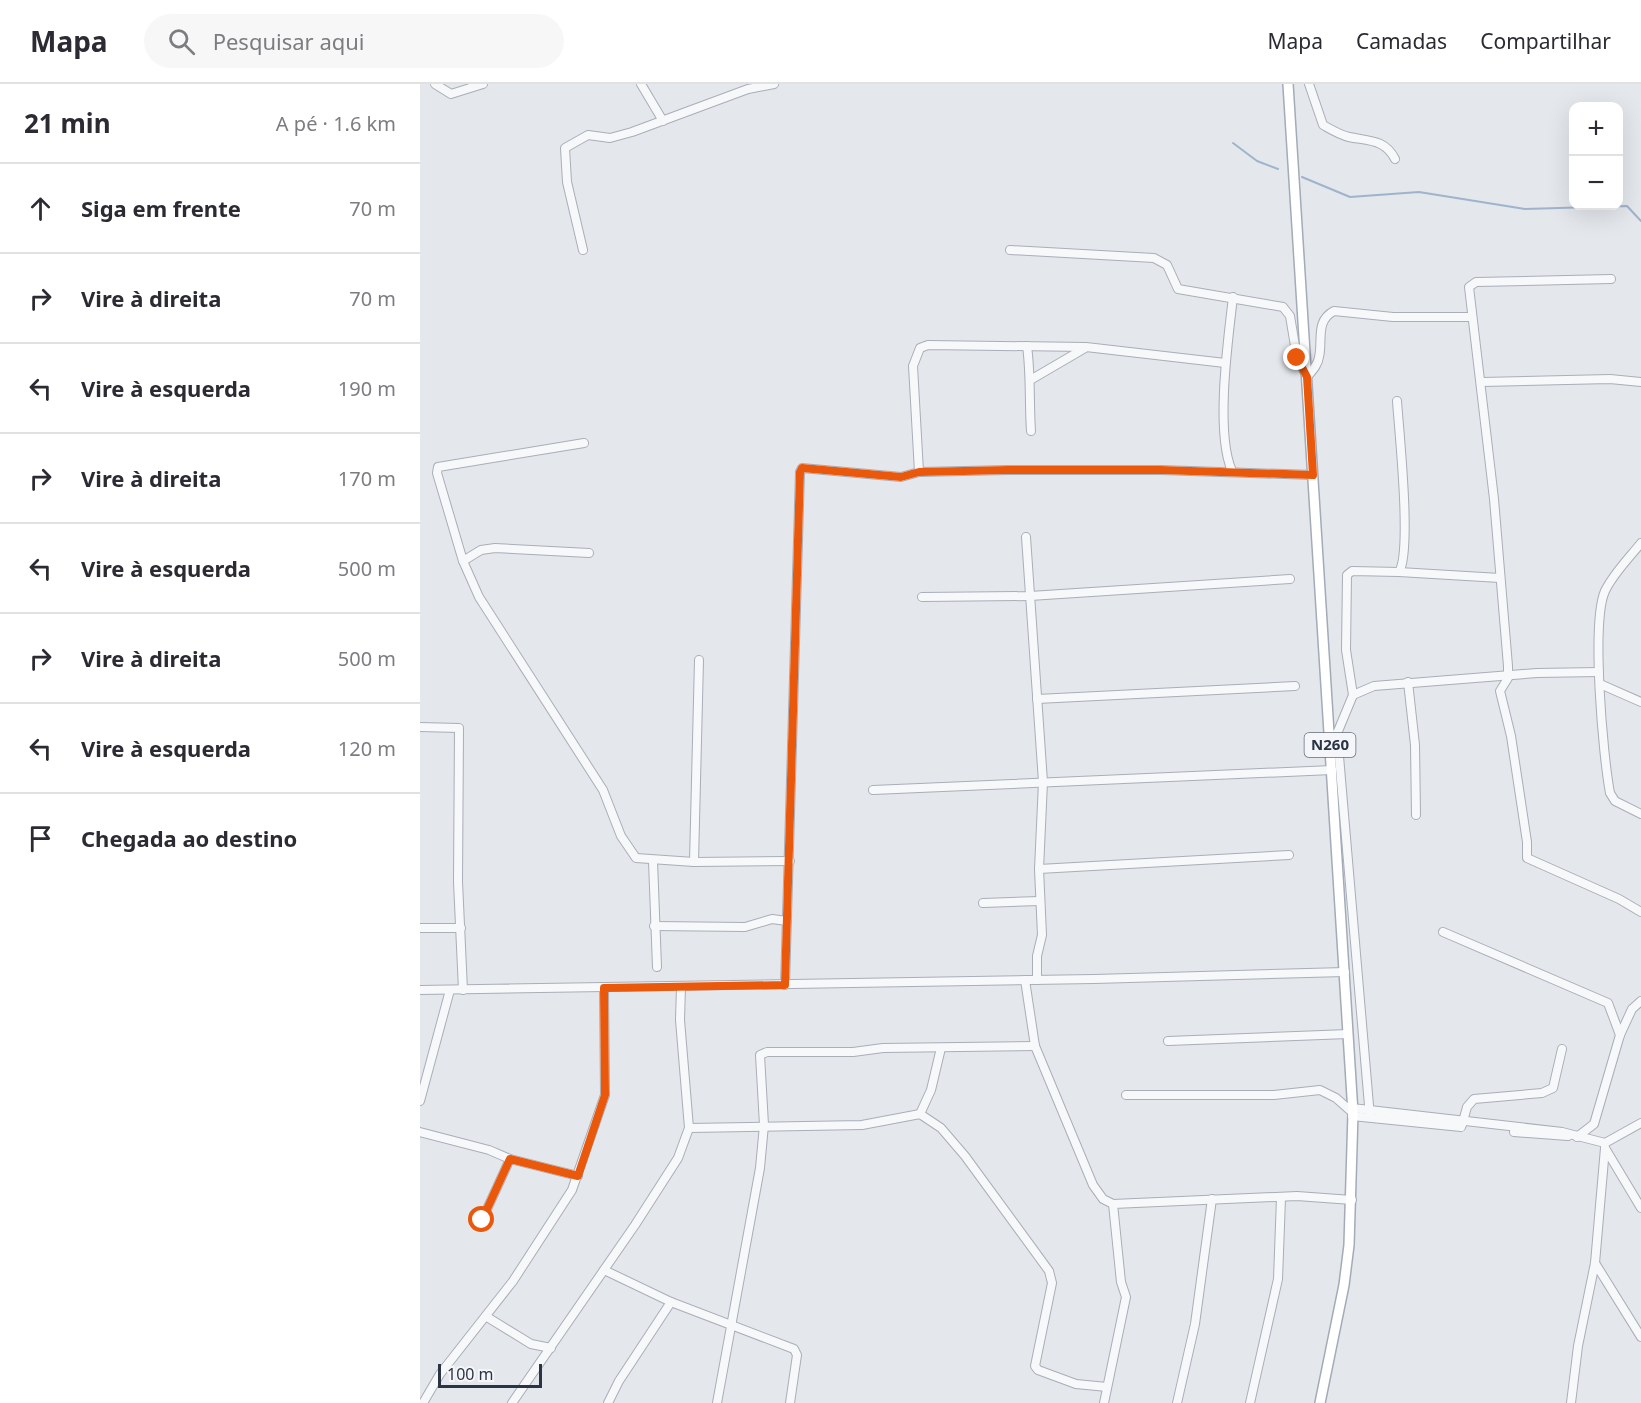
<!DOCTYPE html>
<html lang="pt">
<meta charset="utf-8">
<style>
body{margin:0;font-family:"Noto Sans",sans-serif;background:#f7f7f7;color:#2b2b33}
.controls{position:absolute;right:18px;top:18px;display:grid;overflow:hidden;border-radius:12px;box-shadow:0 6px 24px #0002}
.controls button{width:54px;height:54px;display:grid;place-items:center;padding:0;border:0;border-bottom:2px solid #e1e1e2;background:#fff;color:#2b2b33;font:30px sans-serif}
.scale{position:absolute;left:18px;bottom:15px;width:104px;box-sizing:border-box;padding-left:6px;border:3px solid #2b3445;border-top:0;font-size:16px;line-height:21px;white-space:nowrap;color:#2b3445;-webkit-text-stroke:4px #f4f6f9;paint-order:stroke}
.stop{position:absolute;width:18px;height:18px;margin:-14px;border:4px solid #ea580c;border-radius:50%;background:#fff}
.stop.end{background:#ea580c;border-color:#fff;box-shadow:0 2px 6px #0008}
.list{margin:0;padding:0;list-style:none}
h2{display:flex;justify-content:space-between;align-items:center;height:78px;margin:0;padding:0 24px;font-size:26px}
h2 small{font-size:20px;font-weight:400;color:#7c7c81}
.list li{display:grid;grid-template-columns:39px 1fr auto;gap:18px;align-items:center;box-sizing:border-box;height:90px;padding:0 24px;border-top:2px solid #e1e1e2}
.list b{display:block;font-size:22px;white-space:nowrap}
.list em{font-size:20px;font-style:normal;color:#7c7c81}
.icon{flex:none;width:33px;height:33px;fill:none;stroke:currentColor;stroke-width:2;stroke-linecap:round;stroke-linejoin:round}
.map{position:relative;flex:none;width:1221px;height:1319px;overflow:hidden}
header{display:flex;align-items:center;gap:36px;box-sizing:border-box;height:84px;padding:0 30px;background:#fff;border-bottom:2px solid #e1e1e2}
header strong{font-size:28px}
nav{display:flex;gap:33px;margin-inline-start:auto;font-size:21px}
.search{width:420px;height:54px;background:#f7f7f7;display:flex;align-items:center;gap:15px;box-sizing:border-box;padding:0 21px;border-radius:33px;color:#7c7c81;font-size:22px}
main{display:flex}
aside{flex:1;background:#fff}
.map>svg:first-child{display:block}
</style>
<header>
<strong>Mapa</strong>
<div class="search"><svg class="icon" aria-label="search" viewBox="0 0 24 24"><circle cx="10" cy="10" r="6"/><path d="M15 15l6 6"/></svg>Pesquisar aqui</div>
<nav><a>Mapa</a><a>Camadas</a><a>Compartilhar</a></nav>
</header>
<main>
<aside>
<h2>21 min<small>A pé · 1.6 km</small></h2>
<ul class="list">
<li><svg class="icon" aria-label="ahead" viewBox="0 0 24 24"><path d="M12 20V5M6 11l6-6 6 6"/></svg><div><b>Siga em frente</b></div><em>70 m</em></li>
<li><svg class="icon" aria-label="right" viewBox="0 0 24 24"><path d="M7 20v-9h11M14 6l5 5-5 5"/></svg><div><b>Vire à direita</b></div><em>70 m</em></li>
<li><svg class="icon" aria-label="left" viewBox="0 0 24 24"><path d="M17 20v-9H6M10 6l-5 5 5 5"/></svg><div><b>Vire à esquerda</b></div><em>190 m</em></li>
<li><svg class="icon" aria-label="right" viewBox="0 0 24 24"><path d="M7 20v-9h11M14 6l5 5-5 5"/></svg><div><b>Vire à direita</b></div><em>170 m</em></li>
<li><svg class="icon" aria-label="left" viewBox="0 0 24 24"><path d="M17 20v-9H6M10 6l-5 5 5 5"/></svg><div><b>Vire à esquerda</b></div><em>500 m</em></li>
<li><svg class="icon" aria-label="right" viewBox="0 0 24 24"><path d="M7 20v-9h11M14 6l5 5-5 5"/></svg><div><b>Vire à direita</b></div><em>500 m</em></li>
<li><svg class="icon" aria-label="left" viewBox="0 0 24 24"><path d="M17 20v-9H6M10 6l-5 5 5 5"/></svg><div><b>Vire à esquerda</b></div><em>120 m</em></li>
<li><svg class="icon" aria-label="arrive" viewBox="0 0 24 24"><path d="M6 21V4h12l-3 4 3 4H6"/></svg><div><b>Chegada ao destino</b></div></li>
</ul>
</aside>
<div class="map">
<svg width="1221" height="1319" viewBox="0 0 1221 1319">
<rect width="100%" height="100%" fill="#e4e7ec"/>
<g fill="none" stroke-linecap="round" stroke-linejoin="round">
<g stroke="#9fb4cc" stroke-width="2">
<polyline points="813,59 837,77 858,85"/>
<polyline points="882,93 930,113 999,108 1105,125 1207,122 1221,137"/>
</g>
<g stroke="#a9aeb7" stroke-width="10">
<g id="minor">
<polyline points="15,0 31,10 63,0"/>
<polyline points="221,0 243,37"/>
<path d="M 889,0 L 903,41 C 912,46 920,51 929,53 C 948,57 965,55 975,75"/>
<polyline points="163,166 147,98 145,64 168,51 190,54 212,48 328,5 354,0"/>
<path d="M 590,166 L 734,174 L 747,181 L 758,205 L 863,223 L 870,232 L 877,274 L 887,293 C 892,287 898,281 899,273 C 903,256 895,237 914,227 L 973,233 L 1052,233"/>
<polyline points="1191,195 1056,198 1049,203 1074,415 1088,582 1088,594 1080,607 1091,652 1107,758 1107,774 1199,815 1221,828"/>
<path d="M 607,262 C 611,291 609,318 611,347"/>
<polyline points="612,295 665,264"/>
<polyline points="1062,298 1190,295 1221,298"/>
<polyline points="164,359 18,383 17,389 43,477 59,513 183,706 201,752 216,774 274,778 370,777"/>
<path d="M 812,387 C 795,349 808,256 813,213"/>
<polyline points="499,388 493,282 500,264 508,261 666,263 805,279"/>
<polyline points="606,453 623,698 619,785 622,851 617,872 617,896"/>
<path d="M 1221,459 C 1209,474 1193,490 1185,507 C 1171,538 1183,672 1190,709 L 1195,717 L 1221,730"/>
<polyline points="43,477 61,466 75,464 169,469"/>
<polyline points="979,488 1080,494"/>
<polyline points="502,513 610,512 870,495"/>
<polyline points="988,598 995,661 996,731"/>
<polyline points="1180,600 1221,618"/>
<path d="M 933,611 L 926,566 L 927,491 L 932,487 L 979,488 C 992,467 979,347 977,317"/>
<polyline points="617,615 875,602"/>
<polyline points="0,643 39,644 38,798 43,906"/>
<polyline points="917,649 950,1033"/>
<polyline points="916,652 933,611 954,602 1117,589 1179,588"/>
<polyline points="453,706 912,686"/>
<polyline points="233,777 237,883"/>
<polyline points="274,778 279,576"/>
<polyline points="619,785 869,771"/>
<polyline points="563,819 620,817"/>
<polyline points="234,842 325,843 352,835 367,837"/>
<polyline points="0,844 41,844"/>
<polyline points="1023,848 1188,919 1200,951"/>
<polyline points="605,896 615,962 673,1101 683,1115 693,1120 877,1112 932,1116"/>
<polyline points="365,901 380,388 382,384 481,393 499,388 588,386 741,386 893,391"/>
<polyline points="0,906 674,895 925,888"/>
<polyline points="748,957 928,950"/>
<polyline points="706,1011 854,1011 900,1006 916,1014 933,1029"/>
<polyline points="0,1017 30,906"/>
<polyline points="932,1024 1142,1048 1185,1059 1221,1039"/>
<polyline points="500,1030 511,1006 521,964"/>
<polyline points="932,1032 1041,1043"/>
<polyline points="1042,1041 1047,1023 1054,1015 1122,1009 1133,1004 1142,965"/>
<polyline points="269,1044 442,1041 500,1030 521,1044 545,1072 629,1187 632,1199 615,1282 618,1286 656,1300 687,1303"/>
<polyline points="0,1048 69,1066 90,1075"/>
<polyline points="1094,1048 1148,1052"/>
<polyline points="1157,1053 1174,1040 1200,951 1212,925 1221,917"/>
<polyline points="1185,1064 1221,1124"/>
<polyline points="62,1136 90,1075 158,1092"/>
<polyline points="1175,1179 1221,1253"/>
<polyline points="184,1186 251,1218 374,1265 377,1271 370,1319"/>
<polyline points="67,1233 111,1260 131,1264"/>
<polyline points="3,1319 20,1290 93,1197 152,1106 185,1011 184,904"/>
<polyline points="92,1319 215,1141 258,1074 269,1044 260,936 261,903"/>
<polyline points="188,1319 199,1297 251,1218"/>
<polyline points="297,1319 340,1084 344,1041 340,971 347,968 433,968 463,964 615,962"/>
<polyline points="684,1319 706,1213 701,1198 693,1120"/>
<polyline points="757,1319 775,1240 792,1115"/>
<polyline points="830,1319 858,1195 861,1114"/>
<polyline points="1151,1319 1158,1262 1175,1179 1185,1064"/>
</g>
</g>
<g stroke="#a3abb8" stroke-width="12">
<polyline id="major" points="868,0 933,1029 929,1161 924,1201 900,1319"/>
</g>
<use href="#minor" stroke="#f7f8fa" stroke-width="8"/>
<use href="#major" stroke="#fff" stroke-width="9"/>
</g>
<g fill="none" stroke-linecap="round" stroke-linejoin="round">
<polyline stroke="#ea580c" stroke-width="8" points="62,1136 90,1075 158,1092 185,1011 184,904 365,901 380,388 382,384 481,393 499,388 588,386 741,386 893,391 887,293 877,274"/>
</g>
<g text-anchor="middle" stroke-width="4.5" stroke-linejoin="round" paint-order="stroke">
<rect fill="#f4f6f9" stroke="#676e7b" stroke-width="1.5" x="884.5" y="649" width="51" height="24" rx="4.5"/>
<g font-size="15" font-weight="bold" fill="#2b3445">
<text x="910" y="666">N260</text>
</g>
</g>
</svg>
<div class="controls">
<button>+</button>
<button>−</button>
</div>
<div class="scale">100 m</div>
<div class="stop" style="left:62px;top:1136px"></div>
<div class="stop end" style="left:877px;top:274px"></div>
</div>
</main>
